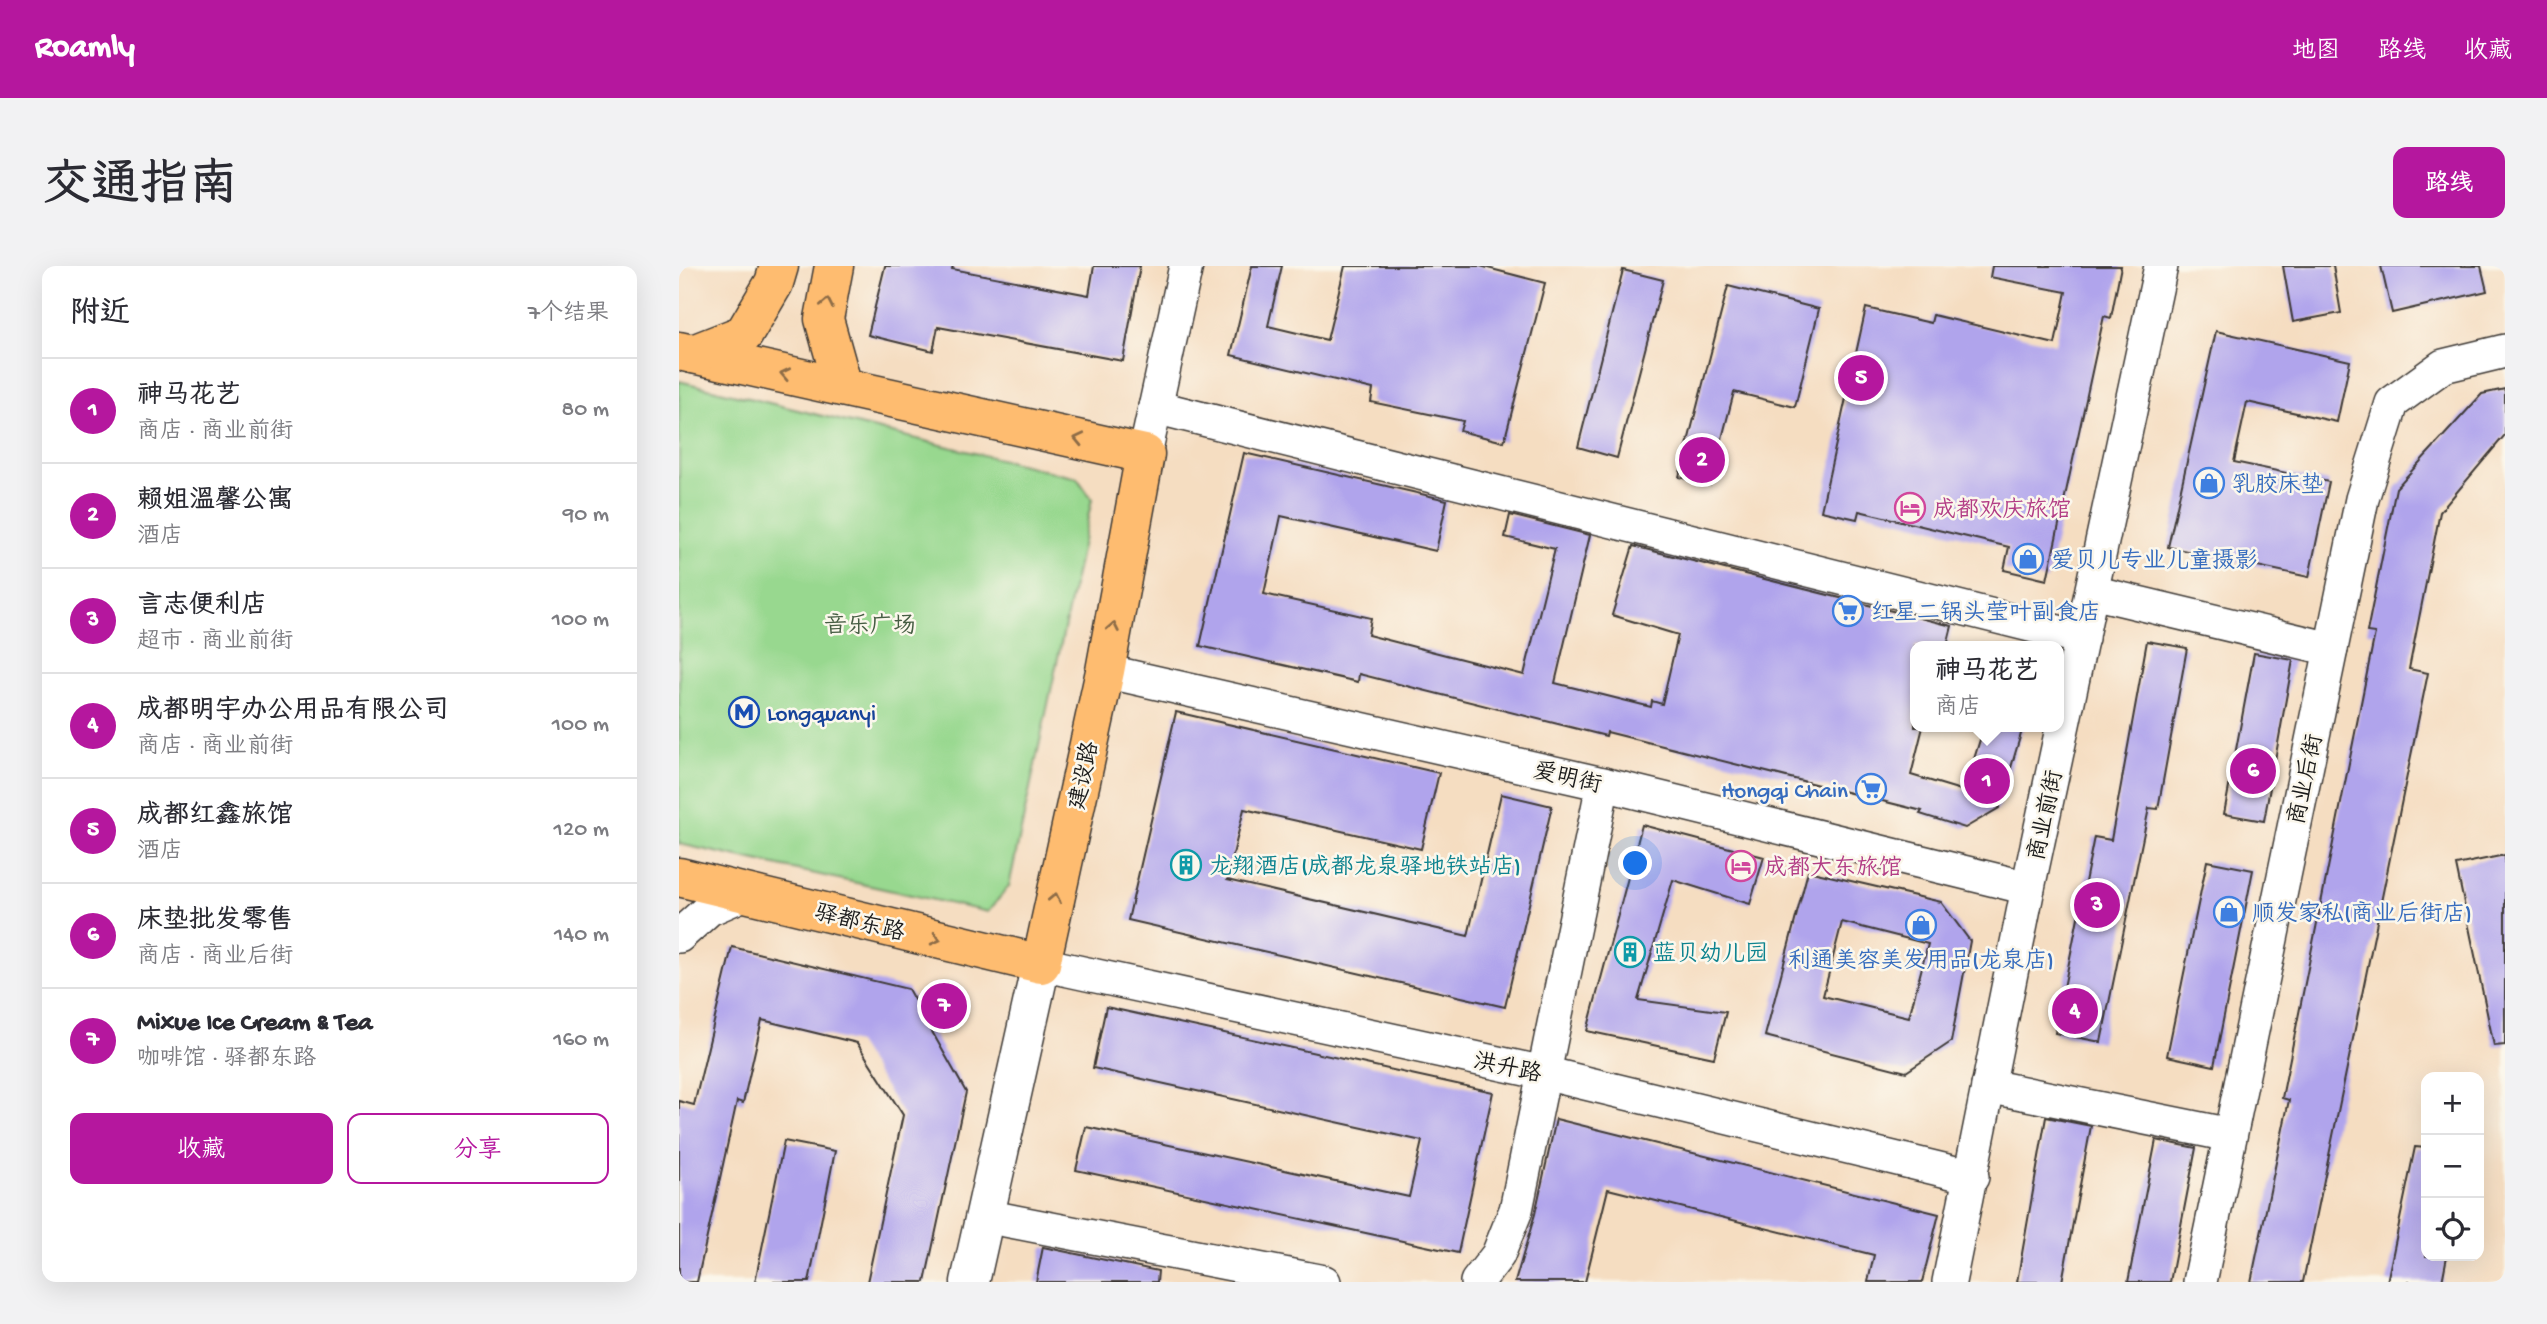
<!DOCTYPE html>
<html lang="zh">
<meta charset="utf-8">
<style>
body{margin:0;font-family:"Gochi Hand","LXGW WenKai TC",sans-serif;background:#f2f2f3;color:#2b2b33}
.controls{position:absolute;right:21px;bottom:21px;display:grid;overflow:hidden;border-radius:14px;box-shadow:0 7px 28px #0002}
.controls button{width:63px;height:63px;display:grid;place-items:center;padding:0;border:0;border-bottom:2px solid #e1e1e2;background:#fff;color:#2b2b33;font:35px sans-serif}
.you{position:absolute;left:957px;top:598px;width:24px;height:24px;margin:-18px;border:5px solid #fff;border-radius:50%;background:#1a73e8;box-shadow:0 0 0 10px #1a73e833}
.badge{display:grid;place-items:center;width:46px;height:46px;border-radius:50%;background:#b5179e;color:#fff;font-size:23px;font-weight:700}
.pin{position:absolute;translate:-50% -50%;border:4px solid #fff;box-shadow:0 2px 7px #0006}
.popup{position:absolute;left:1231px;top:375px;width:154px;height:91px;box-sizing:border-box;display:grid;place-content:center;border-radius:14px;background:#fff;filter:drop-shadow(0 2px 5px #0005);font-size:23px;white-space:nowrap;color:#7c7c81}
.popup b{font-size:26px;color:#2b2b33}
.popup::after{content:'';position:absolute;left:50%;top:100%;margin-left:-14px;border:14px solid transparent;border-top-color:#fff}
.list{margin:0;padding:0;list-style:none}
h2{display:flex;justify-content:space-between;align-items:center;height:91px;margin:0;padding:0 28px;font-size:30px}
h2 small{font-size:23px;font-weight:400;color:#7c7c81}
.list li{display:grid;grid-template-columns:46px 1fr auto;gap:21px;align-items:center;box-sizing:border-box;height:105px;padding:0 28px;border-top:2px solid #e1e1e2}
.list b{display:block;font-size:26px;white-space:nowrap}
.list p{margin:0;font-size:23px;white-space:nowrap;color:#7c7c81}
.list em{font-size:23px;font-style:normal;color:#7c7c81}
.actions{display:flex;gap:14px;padding:21px 28px}
.actions a{flex:1;padding:16px 0;border:2px solid #b5179e;border-radius:14px;text-align:center;font-size:24px;color:#b5179e}
.actions .main{background:#b5179e;color:#fff}
.icon{flex:none;width:38px;height:38px;fill:none;stroke:currentColor;stroke-width:2;stroke-linecap:round;stroke-linejoin:round}
.map{position:relative;flex:none;width:1826px;height:1016px;overflow:hidden;border-radius:14px}
header{display:flex;align-items:center;gap:42px;box-sizing:border-box;height:98px;padding:0 35px;background:#b5179e;color:#fff}
header strong{font-size:33px}
nav{display:flex;gap:38px;margin-inline-start:auto;font-size:24px}
.intro{display:flex;align-items:center;justify-content:space-between;box-sizing:border-box;height:168px;padding:0 42px}
h1{margin:0;font-size:49px}
.button{padding:18px 32px;border-radius:14px;background:#b5179e;color:#fff;font-size:24px;font-weight:700}
main{display:flex;gap:42px;padding:0 42px}
aside{flex:1;background:#fff;border-radius:14px;box-shadow:0 7px 28px #0002}
.map>svg:first-child{display:block}
</style>
<header>
<strong>Roamly</strong>
<nav><a>地图</a><a>路线</a><a>收藏</a></nav>
</header>
<div class="intro"><h1>交通指南</h1><a class="button">路线</a></div>
<main>
<aside>
<h2>附近<small>7个结果</small></h2>
<ul class="list">
<li><span class="badge">1</span><div><b>神马花艺</b><p>商店 · 商业前街</p></div><em>80 m</em></li>
<li><span class="badge">2</span><div><b>赖姐温馨公寓</b><p>酒店</p></div><em>90 m</em></li>
<li><span class="badge">3</span><div><b>言志便利店</b><p>超市 · 商业前街</p></div><em>100 m</em></li>
<li><span class="badge">4</span><div><b>成都明宇办公用品有限公司</b><p>商店 · 商业前街</p></div><em>100 m</em></li>
<li><span class="badge">5</span><div><b>成都红鑫旅馆</b><p>酒店</p></div><em>120 m</em></li>
<li><span class="badge">6</span><div><b>床垫批发零售</b><p>商店 · 商业后街</p></div><em>140 m</em></li>
<li><span class="badge">7</span><div><b>Mixue Ice Cream &amp; Tea</b><p>咖啡馆 · 驿都东路</p></div><em>160 m</em></li>
</ul>
<div class="actions"><a class="main">收藏</a><a>分享</a></div>
</aside>
<div class="map">
<svg width="1826" height="1016" viewBox="0 0 1826 1016">
<rect width="100%" height="100%" fill="#fbf7ec"/>
<filter id="ink" filterUnits="userSpaceOnUse"><feTurbulence type="fractalNoise" baseFrequency=".0143" numOctaves="2"/><feDisplacementMap in="SourceGraphic" scale="14" xChannelSelector="R" yChannelSelector="G"/><feConvolveMatrix kernelMatrix="1 2 1 2 8 2 1 2 1" color-interpolation-filters="sRGB"/></filter>
<filter id="wash" filterUnits="userSpaceOnUse"><feTurbulence type="fractalNoise" baseFrequency=".00686" numOctaves="4" result="noise"/><feDisplacementMap in="SourceGraphic" scale="28" xChannelSelector="R" yChannelSelector="G"/><feGaussianBlur stdDeviation="1.57" result="paint"/><feColorMatrix in="noise" values="0 0 0 0 0 0 0 0 0 0 0 0 0 0 0 0 0 1.4 0 .05"/><feComposite in="paint" operator="in"/></filter>
<g filter="url(#wash)">
<rect width="100%" height="100%" fill="#f5ddc1"/>
<polygon fill="#98d88f" stroke="#5a7a56" stroke-width="2" points="0,115 398,212 413,233 330,620 309,646 0,578"/>
<g id="blocks">
<g fill="#b0a4ec" fill-rule="evenodd">
<polygon points="206,0 274,0 273,3 410,29 415,0 461,0 444,95 259,61 254,85 189,69"/>
<polygon points="573,0 603,0 589,60 648,74 666,0 801,0 866,17 825,176 781,165 784,155 692,136 694,123 552,89"/>
<polygon points="1313,0 1442,0 1432,52 1425,50 1368,314 1325,304 1330,281 1180,245 1178,253 1142,245 1187,42 1252,57 1254,49 1376,78 1387,26 1311,11"/>
<polygon points="1604,0 1654,0 1662,47 1614,56"/>
<polygon points="1702,0 1802,0 1808,25 1713,47"/>
<polygon points="944,4 984,14 938,192 899,181"/>
<polygon points="1049,20 1140,43 1116,141 1055,126 1031,219 1000,211"/>
<polygon points="1537,65 1671,95 1658,156 1568,136 1555,196 1650,216 1630,311 1489,281"/>
<polygon points="1826,123 1826,169 1761,246 1730,403 1749,407 1624,1016 1572,1016 1610,834 1603,832 1696,367 1688,366 1717,222 1803,128"/>
<polygon points="565,187 768,234 757,285 602,250 585,328 692,352 689,369 845,409 876,283 826,271 831,249 911,269 876,417 972,441 973,435 983,438 999,369 933,349 954,280 1273,360 1268,380 1236,380 1236,461 1244,461 1232,509 1285,525 1305,461 1344,461 1320,542 1286,562 1241,548 1243,545 928,466 927,470 680,408 679,416 521,380"/>
<polygon points="1468,375 1508,382 1479,543 1470,542 1422,776 1376,767 1415,571 1432,574"/>
<polygon points="1575,387 1614,394 1585,555 1545,548"/>
<polygon points="497,446 760,507 742,583 565,543 548,614 789,670 822,528 873,540 826,741 449,654"/>
<polygon points="963,559 1085,591 1071,638 994,614 959,734 1047,746 1035,792 908,765"/>
<polygon points="1826,589 1826,779 1815,780 1777,599"/>
<polygon points="1528,595 1574,604 1535,800 1488,790"/>
<path d="M 1129,605 L 1262,636 L 1291,675 L 1272,776 L 1227,806 L 1086,770 ZM 1163,656 L 1249,678 L 1230,751 L 1144,730 Z"/>
<polygon points="53,681 229,723 287,826 246,1016 188,1016 224,849 178,777 83,754 64,837 58,835 18,1016 0,1016 0,835 15,839"/>
<polygon points="427,741 814,826 779,987 397,904 407,861 730,931 743,875 414,802"/>
<polygon points="1367,851 1412,860 1383,1016 1338,1016"/>
<polygon points="877,853 1260,948 1243,1016 1189,1016 1195,989 929,923 906,1016 836,1016 856,948"/>
<polygon points="1477,874 1517,882 1491,1016 1449,1016"/>
<polygon points="105,875 156,885 130,1016 76,1016"/>
<polygon points="1736,881 1747,882 1747,990 1768,990 1763,1016 1708,1016"/>
<polygon points="364,981 479,1005 478,1016 357,1016"/>
</g>
</g>
</g>
<g filter="url(#ink)">
<use href="#blocks" fill-opacity="0" stroke="#3d3935" stroke-width="2"/>
<g fill="none" stroke-linecap="round" stroke-linejoin="round">
<g stroke="#3d3935" stroke-width="36">
<g id="minor">
<polyline points="476,141 1403,372"/>
<polyline points="466,188 507,0"/>
<polyline points="1413,326 1652,383"/>
<polyline points="426,405 924,518 1349,622"/>
<polyline points="0,670 30,643 67,627"/>
<polyline points="362,698 865,807 1293,911"/>
<polyline points="1309,820 1551,869"/>
<polyline points="306,950 645,1016"/>
<polyline points="798,1016 819,989 837,944 924,518"/>
<polyline points="1270,1016 1349,622 1482,0"/>
<polyline points="1521,1016 1683,233 1713,137 1764,100 1826,85"/>
</g>
</g>
<g stroke="#3d3935" stroke-width="41">
<polyline id="tertiary" points="291,1016 362,698"/>
</g>
<g stroke="#3d3935" stroke-width="41">
<g id="trunk">
<polyline points="155,0 145,53 164,121"/>
<polyline points="0,85 466,188 426,405 362,698 0,611"/>
<polyline points="14,88 65,68 95,17 100,0"/>
</g>
</g>
<use href="#minor" stroke="#fff" stroke-width="33"/>
<use href="#tertiary" stroke="#fff" stroke-width="38"/>
<use href="#trunk" stroke="#febc70" stroke-width="38"/>
</g>
<defs><path id="oneway-chevron" d="M-2-3.5L2.5 0L-2 3.5" fill="none" stroke-width="1.6" stroke-linecap="round" stroke-linejoin="round" transform="scale(1.75)"/></defs>
<g stroke="#8d6c46">
<use href="#oneway-chevron" transform="translate(148 37) rotate(-79)"/>
<use href="#oneway-chevron" transform="translate(106 108) rotate(-168)"/>
<use href="#oneway-chevron" transform="translate(400 173) rotate(-167)"/>
<use href="#oneway-chevron" transform="translate(434 361) rotate(-79)"/>
<use href="#oneway-chevron" transform="translate(376 632) rotate(-78)"/>
<use href="#oneway-chevron" transform="translate(257 673) rotate(14)"/>
</g>
</g>
<defs>
<g id="shop-ring" transform="scale(1.575)"><circle r="9.5" fill="#fbf7ec" stroke="#3f7fe0" stroke-width="1.5"/><path d="M-5-2.5h2.3a2.7 3.5 0 0 1 5.4 0H5L5.5 6h-11ZM-1.5-2.5h3a1.5 2.3 0 0 0-3 0Z" fill="#3f7fe0"/></g>
<g id="hotel-ring" transform="scale(1.575)"><circle r="9.5" fill="#fbf7ec" stroke="#d1479c" stroke-width="1.5"/><path d="M-6-4.5h1.5V1H6V5H4.5V3h-9V5H-6ZM-4 0a1.8 1.8 0 1 1 3.6 0ZM.5 0V-2.5h3Q6-2.5 6 0Z" fill="#d1479c"/></g>
<g id="supermarket-ring" transform="scale(1.575)"><circle r="9.5" fill="#fbf7ec" stroke="#3f7fe0" stroke-width="1.5"/><path d="M-6-5.5h2.5l.6 2H6L4.5 2H-2.5L-4.4-4H-6ZM-1.5 3.2a1.3 1.3 0 1 0 .1 0ZM3 3.2a1.3 1.3 0 1 0 .1 0Z" fill="#3f7fe0"/></g>
<g id="metro-ring" transform="scale(1.575)"><circle r="9.5" fill="#fbf7ec" stroke="#1a4fb4" stroke-width="1.5"/><path d="M-5.5 5V-5H-3L0 0L3-5H5.5V5H3V-.5L0 4L-3-.5V5Z" fill="#1a4fb4"/></g>
<g id="building-ring" transform="scale(1.575)"><circle r="9.5" fill="#fbf7ec" stroke="#0f9aa8" stroke-width="1.5"/><path d="M-4-6H4V6H1V3H-1V6H-4ZM-2.5-4.3h1.7v1.8h-1.7ZM.8-4.3h1.7v1.8H.8ZM-2.5-1h1.7V.8h-1.7ZM.8-1h1.7V.8H.8Z" fill="#0f9aa8"/></g>
</defs>
<g fill-rule="evenodd">
<use href="#shop-ring" x="1530" y="217"/>
<use href="#hotel-ring" x="1231" y="242"/>
<use href="#shop-ring" x="1349" y="293"/>
<use href="#supermarket-ring" x="1169" y="345"/>
<use href="#metro-ring" x="65" y="446"/>
<use href="#supermarket-ring" x="1192" y="523"/>
<use href="#building-ring" x="507" y="599"/>
<use href="#hotel-ring" x="1062" y="600"/>
<use href="#shop-ring" x="1550" y="646"/>
<use href="#shop-ring" x="1242" y="659"/>
<use href="#building-ring" x="951" y="686"/>
</g>
<g text-anchor="middle" stroke-width="5" stroke-linejoin="round" paint-order="stroke">
<g font-size="23" fill="#366cbe" stroke="#fbf7ec" text-anchor="start">
<text x="1553" y="225">乳胶床垫</text>
<text x="1372" y="301">爱贝儿专业儿童摄影</text>
<text x="1192" y="353">红星二锅头莹叶副食店</text>
<text x="1169" y="531" text-anchor="end">Hongqi Chain</text>
<text x="1573" y="654">顺发家私(商业后街店)</text>
<text x="1242" y="701" text-anchor="middle">利通美容美发用品(龙泉店)</text>
</g>
<g font-size="23" fill="#b23c85" stroke="#fbf7ec" text-anchor="start">
<text x="1254" y="250">成都欢庆旅馆</text>
<text x="1085" y="608">成都大东旅馆</text>
</g>
<g font-size="23" fill="#475e44" stroke="#fbf7ec">
<text x="191" y="366">音乐广场</text>
</g>
<g font-size="23" fill="#164399" stroke="#fbf7ec" text-anchor="start">
<text x="88" y="454">Longquanyi</text>
</g>
<g font-size="23" fill="#1c1c1c" stroke="#fbf7ec">
<text transform="translate(403 509) rotate(-78)" y="8">建设路</text>
<text transform="translate(889 510) rotate(13)" y="8">爱明街</text>
<text transform="translate(1625 513) rotate(-78)" y="8">商业后街</text>
<text transform="translate(1365 549) rotate(-78)" y="8">商业前街</text>
<text transform="translate(181 655) rotate(14)" y="8">驿都东路</text>
<text transform="translate(829 800) rotate(12)" y="8">洪升路</text>
</g>
<g font-size="23" fill="#0d838f" stroke="#fbf7ec" text-anchor="start">
<text x="530" y="607">龙翔酒店(成都龙泉驿地铁站店)</text>
<text x="974" y="694">蓝贝幼儿园</text>
</g>
</g>
</svg>
<div class="controls">
<button>+</button>
<button>−</button>
<button><svg class="icon" aria-label="locate" viewBox="0 0 24 24"><circle cx="12" cy="12" r="6"/><path d="M12 2v4M12 18v4M2 12h4M18 12h4"/></svg></button>
</div>
<div class="you"></div>
<div class="pin badge" style="left:1308px;top:515px">1</div>
<div class="popup"><b>神马花艺</b>商店</div>
<div class="pin badge" style="left:1023px;top:194px">2</div>
<div class="pin badge" style="left:1418px;top:639px">3</div>
<div class="pin badge" style="left:1396px;top:745px">4</div>
<div class="pin badge" style="left:1182px;top:112px">5</div>
<div class="pin badge" style="left:1574px;top:505px">6</div>
<div class="pin badge" style="left:265px;top:740px">7</div>
</div>
</main>
